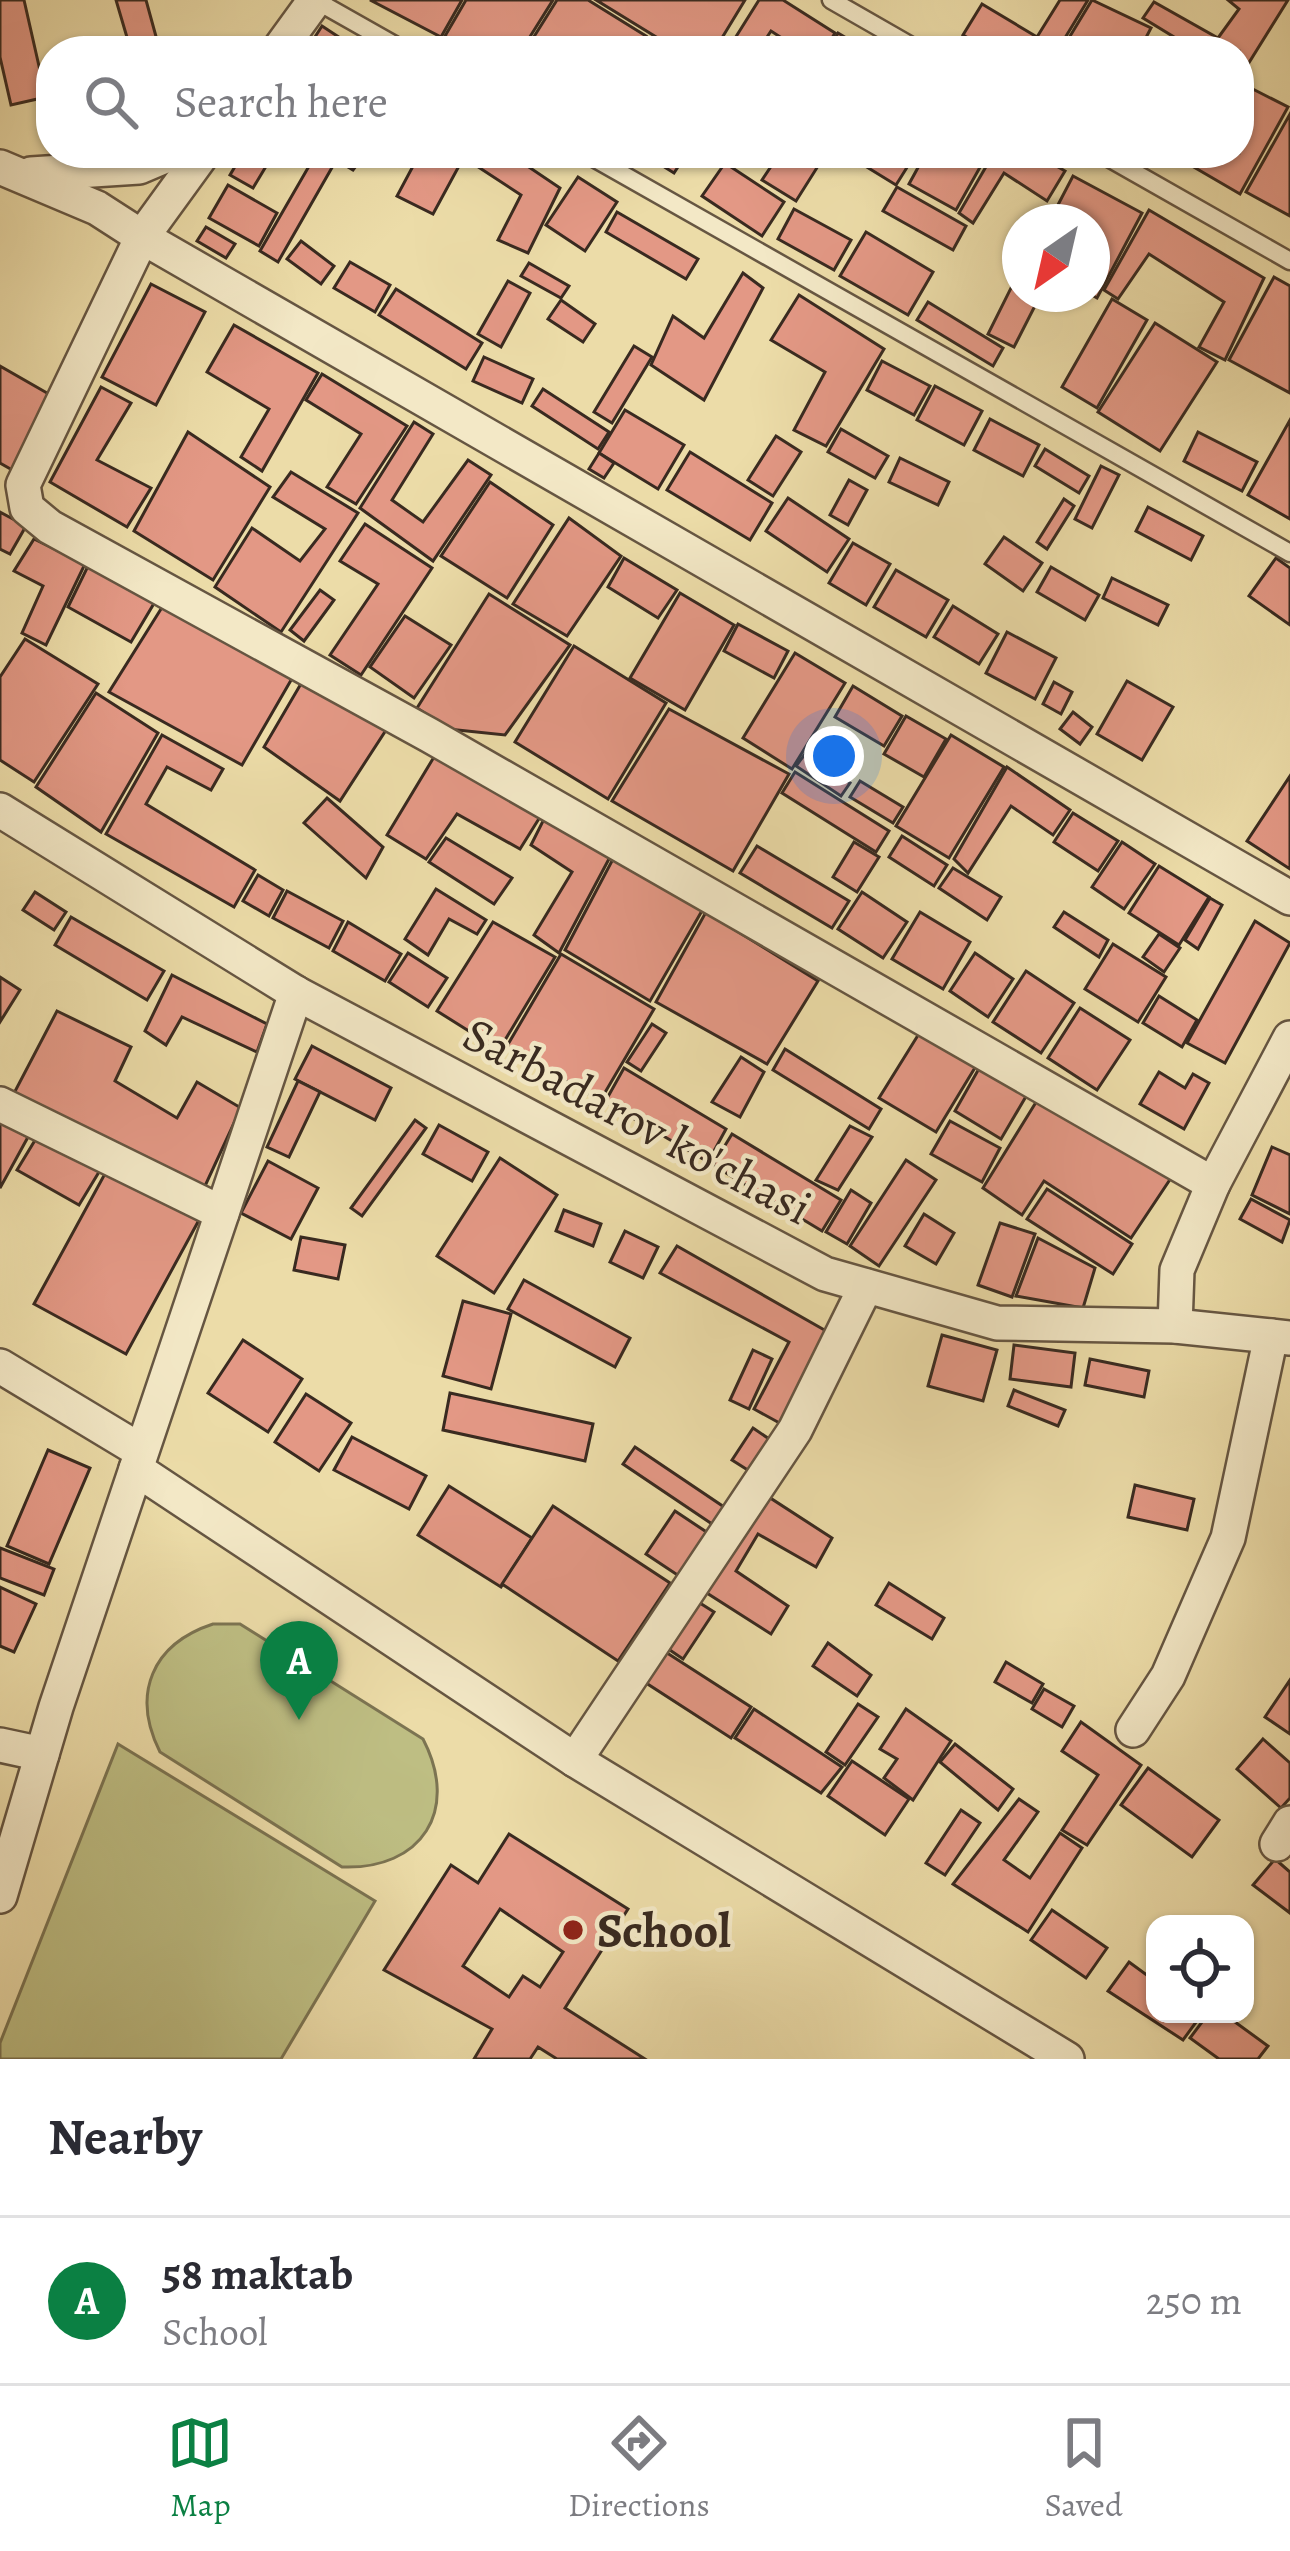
<!DOCTYPE html>
<style>
body{margin:0;font-family:Alegreya,serif;background:#f2f2f3;color:#2b2b33}
.controls{position:absolute;right:36px;bottom:36px;display:grid;overflow:hidden;border-radius:24px;box-shadow:0 3px 9px #0004}
.controls button{width:108px;height:108px;display:grid;place-items:center;padding:0;border:0;border-bottom:3px solid #e1e1e2;background:#fff;color:#2b2b33;font:60px sans-serif}
.compass{position:absolute;left:1002px;top:204px;width:108px;height:108px;border-radius:50%;background:#fff;box-shadow:0 3px 9px #0004;rotate:214deg}
.you{position:absolute;left:834px;top:756px;width:42px;height:42px;margin:-30px;border:9px solid #fff;border-radius:50%;background:#1a73e8;box-shadow:0 0 0 18px #1a73e833}
.badge{display:grid;place-items:center;width:78px;height:78px;border-radius:50%;background:#0b8043;color:#fff;font-size:39px;font-weight:700}
.pin{position:absolute;translate:-50% -99px;filter:drop-shadow(0 3px 6px #0008)}
.pin::after{content:'';position:absolute;top:63px;width:42px;height:36px;background:inherit;clip-path:polygon(0 0,100% 0,50% 100%)}
.list{margin:0;padding:0;list-style:none}
h2{display:flex;justify-content:space-between;align-items:center;height:156px;margin:0;padding:0 48px;font-size:51px}
h2 small{font-size:39px;font-weight:400;color:#7c7c81}
.list li{display:grid;grid-template-columns:78px 1fr auto;gap:36px;align-items:center;box-sizing:border-box;height:168px;padding:0 48px;border-top:3px solid #e1e1e2}
.list b{display:block;font-size:45px;white-space:nowrap}
.list p{margin:0;font-size:39px;white-space:nowrap;color:#7c7c81}
.list em{font-size:39px;font-style:normal;color:#7c7c81}
.icon{flex:none;width:66px;height:66px;fill:none;stroke:currentColor;stroke-width:2;stroke-linecap:round;stroke-linejoin:round}
.map{position:relative;flex:none;width:1290px;height:2059px;overflow:hidden}
.search{position:absolute;background:#fff;box-shadow:0 3px 9px #0004;left:36px;right:36px;top:36px;height:132px;display:flex;align-items:center;gap:30px;box-sizing:border-box;padding:0 42px;border-radius:48px;color:#7c7c81;font-size:45px}
.sheet{height:324px;background:#fff}
nav{display:flex;justify-content:space-around;align-items:center;box-sizing:border-box;height:168px;border-top:3px solid #e1e1e2;background:#fff;font-size:33px;color:#7c7c81}
nav a{display:grid;justify-items:center;gap:6px}
nav .on{color:#0b8043}
.map>svg:first-child{display:block}
</style>
<div class="map">
<svg width="1290" height="2059" viewBox="0 0 1290 2059">
<rect width="100%" height="100%" fill="#ecdca8"/>
<filter id="stains"><feTurbulence type="fractalNoise" baseFrequency=".00167" numOctaves="4"/><feColorMatrix values="0 0 0 0 .2 0 0 0 0 .09 0 0 0 0 .02 0 0 0 .5 -.17"/></filter>
<radialGradient id="worn" r=".72"><stop offset=".6" stop-color="#630" stop-opacity="0"/><stop offset="1" stop-color="#630" stop-opacity=".3"/></radialGradient>
<g fill="#bebe83" stroke="#7c7452" stroke-width="3">
<path d="M 213,1624 L 240,1624 L 423,1739 C 460,1810 422,1870 342,1867 L 160,1752 C 131,1694 152,1644 213,1624 Z"/>
<polygon points="118,1744 375,1901 281,2059 0,2059 0,2043"/>
</g>
<g fill="#e39885" stroke="#392a20" stroke-width="3" fill-rule="evenodd">
<polygon points="0,0 24,0 46,97 11,105 0,57"/>
<polygon points="116,0 146,0 160,51 131,51"/>
<polygon points="370,0 462,0 441,37"/>
<polygon points="466,0 553,0 521,51 469,51 445,36"/>
<polygon points="557,0 588,0 646,36 637,51 525,51"/>
<polygon points="596,0 745,0 714,51 679,51"/>
<polygon points="759,0 783,0 835,33 824,51 802,51 771,31 758,51 744,51 732,43"/>
<polygon points="1060,0 1088,0 1057,51 991,51 963,35 982,4 1037,37"/>
<polygon points="1092,0 1151,28 1139,51 1061,51"/>
<polygon points="1228,0 1288,0 1240,77 1239,51 1197,51 1143,18 1154,2 1218,38 1239,9"/>
<polygon points="322,26 360,51 306,51"/>
<polygon points="838,33 868,51 828,51"/>
<polygon points="1241,83 1288,107 1240,194 1192,166 1200,153 1239,153"/>
<polygon points="1290,114 1290,216 1246,192"/>
<polygon points="243,153 274,153 253,188 230,175"/>
<polygon points="342,153 366,153 353,170 338,161"/>
<polygon points="420,153 466,153 433,214 397,196"/>
<polygon points="469,153 508,153 560,188 528,253 498,240 521,195 466,159"/>
<polygon points="642,153 687,153 674,173"/>
<polygon points="780,153 825,155 796,201 762,180"/>
<polygon points="844,153 916,153 896,185"/>
<polygon points="926,153 988,153 956,210 909,184"/>
<polygon points="994,153 1034,153 1065,171 1047,201 1004,173 973,223 959,213"/>
<polygon points="316,154 334,164 278,262 260,251"/>
<polygon points="725,163 784,202 762,236 702,196"/>
<polygon points="1073,176 1142,213 1097,298 1090,294 1092,222 1049,222"/>
<polygon points="578,177 617,202 585,251 546,225"/>
<polygon points="228,185 277,213 259,246 209,218"/>
<polygon points="897,187 966,226 953,250 883,211"/>
<polygon points="794,209 851,240 834,270 778,239"/>
<polygon points="1149,210 1264,278 1225,360 1199,347 1224,302 1149,254 1118,299 1104,290"/>
<polygon points="617,212 698,259 686,279 606,232"/>
<polygon points="206,227 235,244 226,258 197,241"/>
<polygon points="866,232 933,272 908,315 840,276"/>
<polygon points="301,241 334,266 321,284 287,259"/>
<polygon points="350,262 390,285 375,312 334,288"/>
<polygon points="529,263 569,286 561,298 521,276"/>
<polygon points="1020,270 1020,294 1041,294 1014,347 988,334"/>
<polygon points="743,273 763,288 704,400 651,365 673,316 704,338"/>
<polygon points="1274,277 1290,286 1290,393 1229,360"/>
<polygon points="508,281 530,293 501,347 478,334"/>
<polygon points="151,284 205,312 156,405 102,377"/>
<polygon points="396,289 482,343 466,369 379,315"/>
<polygon points="799,295 884,349 826,446 794,430 825,372 771,340"/>
<polygon points="1112,299 1147,320 1097,408 1062,387"/>
<polygon points="561,300 595,324 583,342 548,319"/>
<polygon points="928,302 1003,348 993,366 917,320"/>
<polygon points="1155,323 1217,362 1160,451 1098,412"/>
<polygon points="234,325 318,373 262,471 241,457 269,409 207,372"/>
<polygon points="634,346 652,357 612,423 594,412"/>
<polygon points="484,357 533,379 522,403 473,381"/>
<polygon points="882,361 930,386 914,415 867,390"/>
<polygon points="0,366 61,401 21,475 0,463"/>
<polygon points="322,374 407,426 356,504 327,487 361,434 306,400"/>
<polygon points="935,386 982,411 964,445 917,420"/>
<polygon points="101,387 131,403 97,460 151,488 127,527 50,482"/>
<polygon points="543,389 609,432 598,449 532,406"/>
<polygon points="625,410 684,445 658,489 599,453"/>
<polygon points="990,419 1039,445 1023,476 974,450"/>
<polygon points="1290,420 1290,519 1248,495"/>
<polygon points="414,422 433,434 392,500 423,522 468,460 491,475 433,561 360,508"/>
<polygon points="841,429 888,456 875,478 828,452"/>
<polygon points="188,432 270,487 213,580 134,531"/>
<polygon points="1198,432 1257,462 1242,491 1184,461"/>
<polygon points="776,436 801,452 773,496 748,480"/>
<polygon points="1045,449 1089,476 1079,493 1035,466"/>
<polygon points="690,452 772,503 750,540 667,490"/>
<polygon points="599,453 614,463 604,478 589,469"/>
<polygon points="900,458 949,482 938,505 889,482"/>
<polygon points="1101,466 1119,475 1092,528 1075,519"/>
<polygon points="291,472 358,513 281,632 215,587 252,528 300,561 325,529 273,497"/>
<polygon points="849,480 867,490 848,525 830,515"/>
<polygon points="490,482 553,525 507,598 441,556"/>
<polygon points="788,498 849,539 827,572 766,531"/>
<polygon points="1064,499 1074,506 1047,549 1037,542"/>
<polygon points="1148,507 1203,536 1191,560 1136,531"/>
<polygon points="0,512 26,526 10,554 0,549"/>
<polygon points="569,518 621,556 567,636 513,604"/>
<polygon points="365,524 432,568 361,675 330,655 378,584 340,561"/>
<polygon points="1004,537 1042,563 1023,591 985,564"/>
<polygon points="34,539 85,564 46,645 22,633 43,586 14,571"/>
<polygon points="853,543 890,564 866,605 829,583"/>
<polygon points="624,558 677,590 658,618 608,587"/>
<polygon points="1276,558 1290,568 1290,625 1249,596"/>
<polygon points="89,564 156,600 131,642 68,607"/>
<polygon points="1051,567 1099,595 1085,620 1037,592"/>
<polygon points="896,570 948,600 926,637 874,607"/>
<polygon points="1112,578 1168,605 1158,625 1103,598"/>
<polygon points="320,590 334,600 304,641 290,630"/>
<polygon points="680,593 734,625 685,710 630,678"/>
<polygon points="489,594 570,645 505,735 448,729 417,708"/>
<polygon points="166,601 294,675 242,765 109,692"/>
<polygon points="953,606 998,634 979,664 934,637"/>
<polygon points="405,616 451,645 414,698 370,667"/>
<polygon points="738,624 788,651 774,678 724,651"/>
<polygon points="1007,632 1056,658 1035,699 986,673"/>
<polygon points="25,639 98,684 34,782 0,760 0,677"/>
<polygon points="574,646 666,703 608,799 515,742"/>
<polygon points="795,653 845,683 792,769 743,738"/>
<polygon points="1127,681 1173,707 1142,760 1097,734"/>
<polygon points="302,682 388,727 340,801 264,747"/>
<polygon points="1054,682 1072,692 1061,714 1043,704"/>
<polygon points="853,686 902,716 884,746 835,717"/>
<polygon points="96,693 158,733 101,832 36,787"/>
<polygon points="669,709 789,774 733,871 612,801"/>
<polygon points="1073,712 1092,727 1080,744 1060,729"/>
<polygon points="906,716 946,739 924,777 884,754"/>
<polygon points="162,735 223,769 211,790 167,767 146,804 255,870 234,907 106,834"/>
<polygon points="951,735 1004,767 949,858 896,826"/>
<polygon points="437,752 540,817 520,849 457,814 426,859 387,835"/>
<polygon points="805,754 850,783 841,796 796,766"/>
<polygon points="1007,767 1070,810 1053,835 1011,806 968,873 954,859"/>
<polygon points="795,772 889,831 876,852 782,793"/>
<polygon points="1290,776 1290,869 1247,841"/>
<polygon points="860,781 903,807 893,823 850,797"/>
<polygon points="327,798 383,847 366,878 304,823"/>
<polygon points="1073,813 1118,841 1098,871 1054,842"/>
<polygon points="544,819 610,857 559,953 534,935 572,872 531,845"/>
<polygon points="902,836 947,865 934,886 889,857"/>
<polygon points="446,838 512,878 494,904 429,862"/>
<polygon points="854,842 879,857 857,892 833,877"/>
<polygon points="1122,842 1155,864 1124,909 1092,887"/>
<polygon points="757,846 849,901 832,928 740,873"/>
<polygon points="613,859 703,909 650,1001 565,950"/>
<polygon points="1159,866 1209,897 1179,945 1129,913"/>
<polygon points="953,868 1001,897 987,920 939,888"/>
<polygon points="258,875 283,890 269,916 243,901"/>
<polygon points="436,889 486,920 477,934 449,919 428,955 405,939"/>
<polygon points="287,891 343,921 329,948 273,918"/>
<polygon points="35,892 66,912 54,930 23,910"/>
<polygon points="862,892 907,922 883,958 838,929"/>
<polygon points="1210,898 1222,905 1198,949 1185,940"/>
<polygon points="706,912 818,981 767,1064 656,1002"/>
<polygon points="920,912 970,942 943,989 892,959"/>
<polygon points="1064,912 1108,940 1099,957 1054,927"/>
<polygon points="71,917 164,971 147,1000 55,945"/>
<polygon points="1255,921 1290,943 1225,1063 1187,1043"/>
<polygon points="348,922 401,954 385,981 333,951"/>
<polygon points="493,922 555,957 499,1050 437,1011"/>
<polygon points="1159,934 1180,948 1164,972 1143,957"/>
<polygon points="1113,944 1166,977 1138,1022 1085,989"/>
<polygon points="408,953 447,978 428,1007 389,982"/>
<polygon points="975,953 1013,979 988,1017 950,991"/>
<polygon points="561,954 654,1009 600,1101 507,1046"/>
<polygon points="1026,971 1074,1003 1041,1053 993,1022"/>
<polygon points="172,975 267,1024 257,1052 182,1017 166,1045 145,1031"/>
<polygon points="0,977 20,990 0,1022"/>
<polygon points="1159,996 1197,1020 1182,1047 1143,1023"/>
<polygon points="1080,1008 1130,1040 1097,1090 1048,1058"/>
<polygon points="57,1011 131,1047 115,1081 177,1118 197,1082 241,1108 205,1186 12,1097"/>
<polygon points="652,1024 666,1033 641,1071 627,1062"/>
<polygon points="920,1032 976,1066 936,1132 879,1098"/>
<polygon points="312,1046 391,1088 375,1120 295,1079"/>
<polygon points="785,1049 881,1109 869,1129 773,1070"/>
<polygon points="741,1057 764,1072 740,1117 712,1102"/>
<polygon points="981,1065 1028,1093 1001,1139 955,1111"/>
<polygon points="624,1068 726,1129 708,1162 605,1102"/>
<polygon points="1159,1072 1185,1088 1193,1074 1209,1083 1184,1129 1140,1104"/>
<polygon points="298,1081 320,1092 289,1157 267,1147"/>
<polygon points="1038,1099 1171,1178 1131,1238 1044,1181 1022,1215 983,1188"/>
<polygon points="415,1120 426,1128 362,1216 351,1208"/>
<polygon points="950,1121 1000,1148 982,1182 931,1154"/>
<polygon points="0,1122 28,1137 0,1188"/>
<polygon points="439,1125 488,1152 472,1181 423,1154"/>
<polygon points="850,1126 872,1137 838,1190 816,1180"/>
<polygon points="40,1132 102,1167 79,1205 17,1170"/>
<polygon points="732,1134 841,1200 822,1231 713,1165"/>
<polygon points="1272,1147 1290,1155 1290,1214 1252,1195"/>
<polygon points="500,1158 557,1195 494,1293 437,1256"/>
<polygon points="906,1160 936,1180 879,1266 850,1246"/>
<polygon points="268,1161 318,1188 291,1239 241,1213"/>
<polygon points="107,1170 199,1220 126,1354 34,1304"/>
<polygon points="1047,1189 1132,1244 1113,1274 1027,1219"/>
<polygon points="851,1190 871,1203 847,1244 826,1232"/>
<polygon points="1251,1199 1290,1220 1282,1242 1240,1219"/>
<polygon points="564,1210 601,1224 593,1246 556,1231"/>
<polygon points="924,1214 954,1233 936,1264 905,1246"/>
<polygon points="1000,1223 1035,1234 1012,1297 978,1285"/>
<polygon points="625,1231 658,1247 643,1278 610,1262"/>
<polygon points="301,1237 345,1245 338,1279 294,1270"/>
<polygon points="1038,1238 1095,1268 1083,1308 1016,1296"/>
<polygon points="677,1246 835,1336 785,1426 754,1409 789,1342 660,1273"/>
<polygon points="524,1280 630,1338 615,1367 508,1309"/>
<polygon points="463,1301 511,1314 491,1389 443,1376"/>
<polygon points="942,1335 997,1350 983,1401 928,1386"/>
<polygon points="243,1340 302,1379 268,1432 208,1393"/>
<polygon points="1014,1345 1075,1353 1071,1387 1010,1379"/>
<polygon points="753,1350 772,1359 749,1409 730,1400"/>
<polygon points="1090,1359 1149,1371 1144,1397 1085,1385"/>
<polygon points="1014,1390 1065,1410 1058,1426 1008,1406"/>
<polygon points="450,1393 593,1424 585,1461 443,1430"/>
<polygon points="306,1394 351,1423 319,1471 275,1442"/>
<polygon points="753,1428 775,1443 754,1474 732,1460"/>
<polygon points="352,1437 426,1476 409,1509 334,1470"/>
<polygon points="635,1447 727,1509 715,1526 623,1464"/>
<polygon points="48,1450 90,1468 49,1564 7,1546"/>
<polygon points="1135,1485 1194,1499 1187,1530 1128,1517"/>
<polygon points="449,1486 532,1538 501,1587 418,1535"/>
<polygon points="761,1492 832,1538 816,1567 758,1534 736,1571 788,1606 771,1634 699,1588"/>
<polygon points="553,1506 670,1583 618,1661 502,1584"/>
<polygon points="675,1511 708,1533 679,1576 646,1554"/>
<polygon points="0,1548 54,1569 44,1595 0,1578"/>
<polygon points="889,1583 944,1618 932,1639 876,1605"/>
<polygon points="0,1587 36,1604 14,1652 0,1646"/>
<polygon points="692,1598 714,1612 683,1659 661,1644"/>
<polygon points="828,1643 871,1675 857,1696 813,1666"/>
<polygon points="664,1651 751,1707 731,1738 643,1681"/>
<polygon points="1006,1662 1043,1684 1032,1703 995,1682"/>
<polygon points="1290,1680 1290,1734 1265,1717"/>
<polygon points="1044,1689 1074,1706 1062,1727 1032,1709"/>
<polygon points="858,1704 878,1717 845,1765 826,1752"/>
<polygon points="754,1709 842,1767 821,1793 735,1738"/>
<polygon points="906,1709 951,1741 913,1800 884,1778 897,1759 880,1749"/>
<polygon points="1081,1722 1141,1765 1087,1845 1062,1830 1098,1775 1062,1751"/>
<polygon points="1263,1739 1290,1763 1290,1798 1281,1808 1237,1769"/>
<polygon points="955,1744 1013,1789 998,1810 940,1762"/>
<polygon points="852,1761 909,1799 885,1835 828,1796"/>
<polygon points="1148,1768 1219,1820 1192,1857 1121,1805"/>
<polygon points="1019,1799 1038,1812 1004,1860 1030,1878 1060,1833 1082,1848 1028,1932 953,1884"/>
<polygon points="961,1810 980,1823 945,1875 926,1863"/>
<path d="M 509,1834 L 628,1909 L 565,2008 L 645,2059 L 557,2059 L 538,2047 L 530,2059 L 474,2059 L 492,2029 L 384,1970 L 451,1865 L 478,1883 ZM 500,1909 L 563,1952 L 540,1987 L 523,1976 L 509,1997 L 463,1966 Z"/>
<polygon points="1275,1859 1290,1872 1290,1913 1253,1885"/>
<polygon points="1052,1910 1107,1948 1086,1978 1031,1940"/>
<polygon points="1129,1962 1155,1981 1155,2014 1202,2014 1183,2040 1108,1991"/>
<polygon points="1208,2014 1224,2014 1268,2046 1258,2059 1219,2059 1190,2038"/>
</g>
<g fill="none" stroke-linecap="round" stroke-linejoin="round">
<g stroke="#665642" stroke-width="21">
<g id="service">
<polyline points="315,0 405,51"/>
<polyline points="831,0 920,51"/>
<polyline points="585,153 1290,553"/>
<polyline points="1100,153 1290,261"/>
</g>
</g>
<g stroke="#665642" stroke-width="38">
<g id="minor">
<polyline points="278,51 315,0"/>
<polyline points="203,153 142,237 1290,898"/>
<polyline points="0,167 97,208 142,237 23,485 27,508 50,527 429,735 1213,1184"/>
<polyline points="31,174 139,167 172,153"/>
<polyline points="0,810 296,993 825,1274 997,1323 1175,1326 1290,1338"/>
<polyline points="296,993 136,1469 575,1760 1067,2059"/>
<polyline points="0,1104 222,1213"/>
<polyline points="1175,1326 1177,1270 1213,1184 1290,1038"/>
<polyline points="0,1366 141,1451"/>
<polyline points="1133,1730 1168,1676 1228,1538 1271,1336"/>
<polyline points="0,1745 42,1754"/>
<polyline points="575,1760 795,1430 866,1286"/>
<polyline points="1277,1844 1290,1823"/>
<polyline points="0,1896 56,1707 136,1469"/>
</g>
</g>
<use href="#service" stroke="#f3e8c6" stroke-width="16"/>
<use href="#minor" stroke="#f3e8c6" stroke-width="33"/>
</g>
<circle fill="#8f2418" stroke="#f3e8c6" stroke-width="4.5" cx="573" cy="1930" r="12"/>
<g text-anchor="middle" stroke-width="9" stroke-linejoin="round" paint-order="stroke">
<g font-size="48" fill="#392a20" stroke="#f3e8c6">
<text transform="translate(638 1120) rotate(28)" y="17">Sarbadarov ko'chasi</text>
</g>
<g font-size="48" font-weight="bold" fill="#392a20" stroke="#f3e8c6" text-anchor="start">
<text x="597" y="1947">School</text>
</g>
</g>
<rect width="100%" height="100%" filter="url(#stains)"/>
<rect width="100%" height="100%" fill="url(#worn)"/>
</svg>
<div class="controls">
<button><svg class="icon" aria-label="locate" viewBox="0 0 24 24"><circle cx="12" cy="12" r="6"/><path d="M12 2v4M12 18v4M2 12h4M18 12h4"/></svg></button>
</div>
<svg class="compass" viewBox="-18 -18 36 36"><path d="M0-13l5 13h-10z" fill="#e53935"/><path d="M0 13l5-13h-10z" fill="#7c7c81"/></svg>
<div class="you"></div>
<div class="pin badge" style="left:299px;top:1720px">A</div>
<div class="search"><svg class="icon" aria-label="search" viewBox="0 0 24 24"><circle cx="10" cy="10" r="6"/><path d="M15 15l6 6"/></svg>Search here</div>
</div>
<section class="sheet">
<h2>Nearby<small></small></h2>
<ul class="list">
<li><span class="badge">A</span><div><b>58 maktab</b><p>School</p></div><em>250 m</em></li>
</ul>
</section>
<nav>
<a class="on"><svg class="icon" aria-label="map" viewBox="0 0 24 24"><path d="M3 6l6-2 6 2 6-2v14l-6 2-6-2-6 2zM9 4v14M15 6v14"/></svg>Map</a>
<a><svg class="icon" aria-label="directions" viewBox="0 0 24 24"><path d="M12 3l9 9-9 9-9-9zM9 14v-3h6M13 9l2 2-2 2"/></svg>Directions</a>
<a><svg class="icon" aria-label="saved" viewBox="0 0 24 24"><path d="M7 4h10v16l-5-4-5 4z"/></svg>Saved</a>
</nav>
